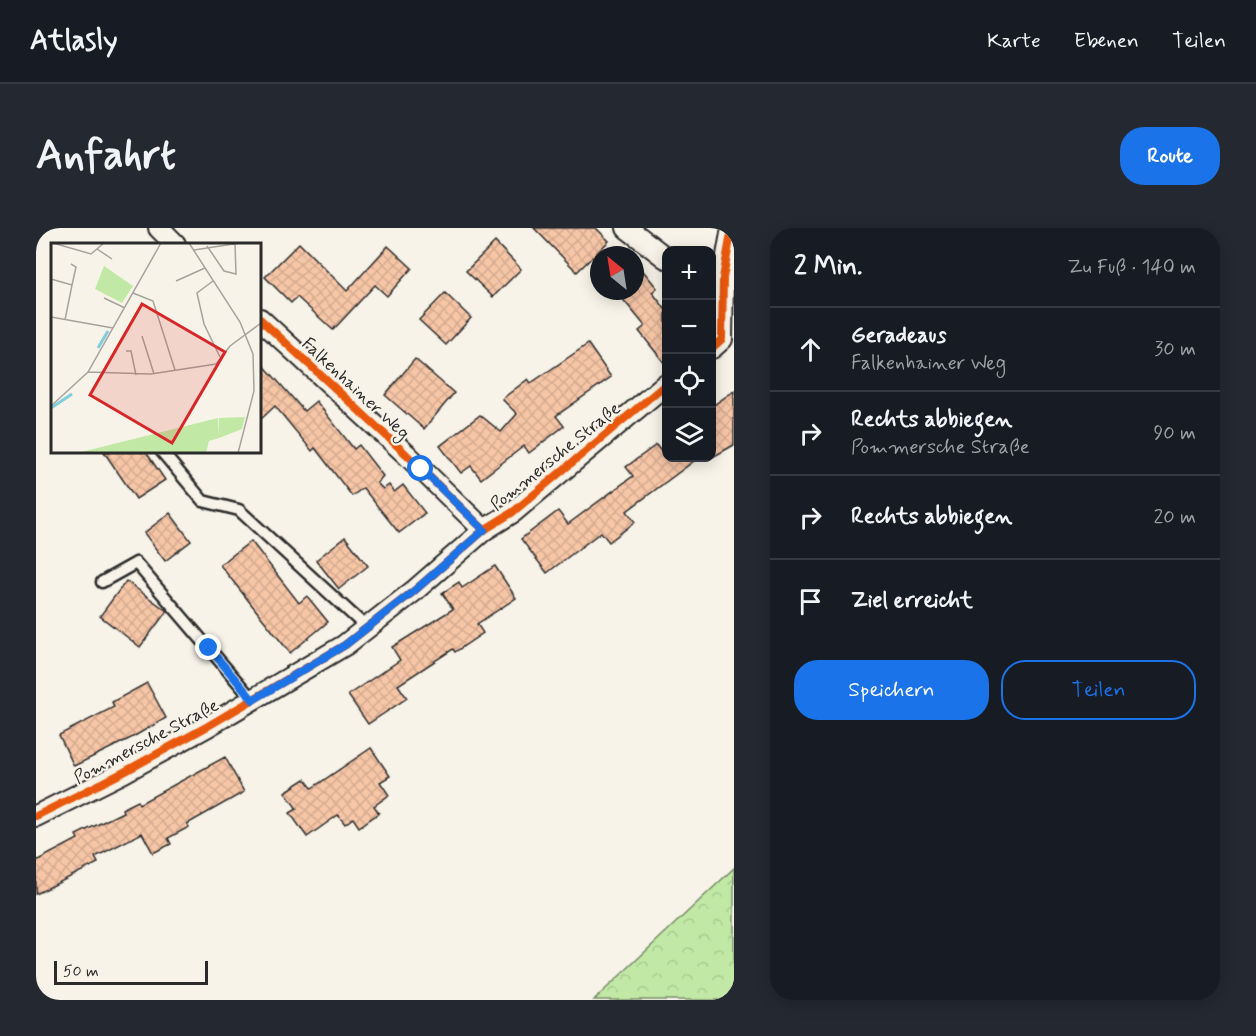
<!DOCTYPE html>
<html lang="de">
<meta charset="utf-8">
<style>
body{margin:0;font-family:Mynerve,sans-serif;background:#242831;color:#f1f3f6}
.controls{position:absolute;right:18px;top:18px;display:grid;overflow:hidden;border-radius:12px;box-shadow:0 3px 15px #0003}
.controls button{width:54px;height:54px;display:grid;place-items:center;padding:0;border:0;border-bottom:2px solid #363941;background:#171b24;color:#f1f3f6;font:30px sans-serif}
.compass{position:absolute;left:554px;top:18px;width:54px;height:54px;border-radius:50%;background:#171b24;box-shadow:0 3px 15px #0003;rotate:330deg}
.scale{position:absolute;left:18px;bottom:15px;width:154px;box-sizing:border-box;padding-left:6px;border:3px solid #2b2b2b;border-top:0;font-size:16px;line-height:21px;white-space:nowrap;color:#2b2b2b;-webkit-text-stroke:4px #f7f3e8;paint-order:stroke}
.stop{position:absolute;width:18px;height:18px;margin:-14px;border:4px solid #1a73e8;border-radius:50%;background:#fff}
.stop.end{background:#1a73e8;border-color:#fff;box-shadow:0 2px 6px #0008}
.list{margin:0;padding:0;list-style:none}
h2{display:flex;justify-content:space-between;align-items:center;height:78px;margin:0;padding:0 24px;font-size:26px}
h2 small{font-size:20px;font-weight:400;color:#9ea1a6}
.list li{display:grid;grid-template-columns:39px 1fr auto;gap:18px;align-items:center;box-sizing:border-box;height:84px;padding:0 24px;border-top:2px solid #363941}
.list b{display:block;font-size:22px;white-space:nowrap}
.list p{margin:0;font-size:20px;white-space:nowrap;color:#9ea1a6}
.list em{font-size:20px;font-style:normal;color:#9ea1a6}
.actions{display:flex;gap:12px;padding:18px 24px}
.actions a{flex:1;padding:14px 0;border:2px solid #1a73e8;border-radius:24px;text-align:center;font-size:21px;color:#1a73e8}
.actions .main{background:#1a73e8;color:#fff}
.icon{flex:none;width:33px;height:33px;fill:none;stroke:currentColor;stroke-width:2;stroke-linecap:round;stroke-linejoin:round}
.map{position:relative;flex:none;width:698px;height:772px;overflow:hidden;border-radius:24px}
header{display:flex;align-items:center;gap:36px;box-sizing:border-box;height:84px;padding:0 30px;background:#171b24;border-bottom:2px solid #363941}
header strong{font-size:28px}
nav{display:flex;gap:33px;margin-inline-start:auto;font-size:21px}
.intro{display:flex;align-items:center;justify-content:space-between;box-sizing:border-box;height:144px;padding:0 36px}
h1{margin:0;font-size:42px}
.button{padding:15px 27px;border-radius:24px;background:#1a73e8;color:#fff;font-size:21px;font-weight:700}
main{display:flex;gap:36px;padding:0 36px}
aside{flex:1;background:#171b24;border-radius:24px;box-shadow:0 3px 15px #0003}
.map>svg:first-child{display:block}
</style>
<header>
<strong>Atlasly</strong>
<nav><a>Karte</a><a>Ebenen</a><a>Teilen</a></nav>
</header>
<div class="intro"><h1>Anfahrt</h1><a class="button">Route</a></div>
<main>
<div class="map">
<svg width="698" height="772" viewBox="0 0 698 772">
<defs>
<pattern id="forest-crowns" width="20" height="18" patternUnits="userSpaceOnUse" patternTransform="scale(1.5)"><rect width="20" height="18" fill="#c1e9a5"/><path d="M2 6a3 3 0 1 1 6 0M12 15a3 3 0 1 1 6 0" fill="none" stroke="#a6c88e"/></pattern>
<pattern id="building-cross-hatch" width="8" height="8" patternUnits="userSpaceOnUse" patternTransform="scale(1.5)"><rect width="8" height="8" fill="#f7c6a7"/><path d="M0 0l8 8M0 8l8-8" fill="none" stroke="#d4aa90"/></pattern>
</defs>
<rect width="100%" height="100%" fill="#f7f3e8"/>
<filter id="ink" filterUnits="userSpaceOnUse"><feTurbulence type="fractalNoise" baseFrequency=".0167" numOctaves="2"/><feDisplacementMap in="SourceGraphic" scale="12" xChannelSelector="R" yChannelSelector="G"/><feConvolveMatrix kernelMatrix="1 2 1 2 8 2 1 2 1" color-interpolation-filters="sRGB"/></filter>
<g filter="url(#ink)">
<polygon fill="url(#forest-crowns)" stroke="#768a68" stroke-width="1.5" points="698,640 698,772 558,772"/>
<g fill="url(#building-cross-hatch)" stroke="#2b2b2b" stroke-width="1.5">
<polygon points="498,0 560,0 573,13 541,44"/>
<polygon points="459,14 485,41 457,69 430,43"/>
<polygon points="263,15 311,63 352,18 376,40 351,68 339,57 297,102 261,69 255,75 229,49"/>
<polygon points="599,33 621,60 616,64 630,82 630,137 603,103 609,98 580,63 599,63"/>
<polygon points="409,65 435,90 410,117 383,92"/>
<polygon points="552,116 575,149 520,188 528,198 493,225 488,218 445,251 435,238 425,245 404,218 444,187 465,204 481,186 466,171 492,151 495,155"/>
<polygon points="379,131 418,165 388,201 349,167"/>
<polygon points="224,133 268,183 280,173 318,221 323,217 347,248 341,255 347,261 353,257 358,264 367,257 389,285 363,305 327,260 316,268 279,220 276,223 239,178 224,192"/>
<polygon points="698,163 698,217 675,230 675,179"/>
<polygon points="620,217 630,230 662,230 591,283 599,294 573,314 565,304 511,345 485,311 522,283 532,296 597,248 590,239"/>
<polygon points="68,224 110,224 129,252 100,271"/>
<polygon points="134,285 155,313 129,333 108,305"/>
<polygon points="309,309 332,338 303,361 280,332"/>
<polygon points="215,313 263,375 271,368 292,394 254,425 184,337"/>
<polygon points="459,338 480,370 441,396 447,405 419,424 417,421 362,457 371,470 332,496 312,467 364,432 356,419 417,381 406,365 423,354 426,360"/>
<polygon points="90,353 131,383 104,419 64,388"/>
<polygon points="111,455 130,490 95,510 38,538 23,507 78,479 76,474"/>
<polygon points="335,520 354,548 344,554 353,567 338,578 343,585 323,599 317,590 309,596 302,587 271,609 254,585 261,581 249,564 269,551 276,560"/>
<polygon points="189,529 208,564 151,596 153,599 132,610 135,616 117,625 106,605 59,629 62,635 0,666 0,633 42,611 40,607 87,584 86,581 102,573 103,576"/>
</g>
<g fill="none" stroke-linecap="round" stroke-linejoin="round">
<g stroke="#2b2b2b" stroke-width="15">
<g id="lane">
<polyline points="126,224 167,273 203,282 331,400"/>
<polyline points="66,354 100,335 217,472"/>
</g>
</g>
<g stroke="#2b2b2b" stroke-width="24">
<g id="street">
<polyline points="123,0 139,16"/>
<polyline points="591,0 630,30"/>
<polyline points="224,91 370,226 448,302"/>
<polyline points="676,120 686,111 687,50 696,0"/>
<polyline points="0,588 88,544 172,498 309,417 378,363 448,302 477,284 630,156"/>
</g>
</g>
<use href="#lane" stroke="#f7f3e8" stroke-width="10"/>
<use href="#street" stroke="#f7f3e8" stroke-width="20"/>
<g stroke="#f7f3e8" stroke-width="11">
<g id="cycleway">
<polyline points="224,91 370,226 448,302"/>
<polyline points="676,120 686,111 687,50 696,0"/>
<polyline points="0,588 88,544 172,498 309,417 378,363 448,302 477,284 630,156"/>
</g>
</g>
<use href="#cycleway" stroke="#e8590c" stroke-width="8"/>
</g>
</g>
<g fill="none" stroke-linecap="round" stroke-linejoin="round" filter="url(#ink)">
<polyline stroke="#1a73e8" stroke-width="8" points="173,420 217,472 309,417 378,363 448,302 385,241"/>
</g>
<g text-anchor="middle" stroke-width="4.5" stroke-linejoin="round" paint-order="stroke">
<g font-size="18" fill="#2b2b2b" stroke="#f7f3e8">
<text transform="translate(320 160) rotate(43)" y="6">Falkenhainer Weg</text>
<text transform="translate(519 228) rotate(-39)" y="6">Pommersche Straße</text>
<text transform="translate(110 513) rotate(-28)" y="6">Pommersche Straße</text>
</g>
</g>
<g transform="translate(15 15)">
<rect width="210" height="210" fill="#f7f3e8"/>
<path d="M 194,174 L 191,186 L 168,195 L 168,175 Z" fill="#c1e9a5"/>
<path d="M 53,23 L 82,43 L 71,60 L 44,46 ZM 167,175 L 168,195 L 158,198 L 155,210 L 26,210 Z" fill="#c1e9a5"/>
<path fill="none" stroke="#80cdde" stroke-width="3" d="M 47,105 L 57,88M 0,165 L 21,151"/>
<path fill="none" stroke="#a5a39c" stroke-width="1.5" d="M 2,0 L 40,11 L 53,0M 138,0 L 189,79 L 202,111 L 203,148 L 187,210M 156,3 L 173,28 L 185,31 L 184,1M 46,6 L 61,16M 143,7 L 189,0M 20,21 L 25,24 L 21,42M 0,36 L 21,42 L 14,77M 125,38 L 154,25M 162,38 L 146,50 L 153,81 L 169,114M 82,50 L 102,58 L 124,127M 53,55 L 74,65M 0,74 L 62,85M 91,93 L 103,131M 75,108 L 80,108 L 85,132M 37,129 L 100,131 L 165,121 L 179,103 L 210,80M 0,163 L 37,129 L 110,0"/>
<path fill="#d62828" fill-opacity="0.15" stroke="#d62828" stroke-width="3" d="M 91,61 L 174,109 L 121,200 L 39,152 Z"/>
<rect width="210" height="210" fill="none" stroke="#2b2b2b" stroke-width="3"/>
</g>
</svg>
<div class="controls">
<button>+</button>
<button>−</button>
<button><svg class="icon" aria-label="locate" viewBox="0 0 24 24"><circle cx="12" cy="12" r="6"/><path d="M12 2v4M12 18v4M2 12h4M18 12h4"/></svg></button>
<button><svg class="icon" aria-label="layers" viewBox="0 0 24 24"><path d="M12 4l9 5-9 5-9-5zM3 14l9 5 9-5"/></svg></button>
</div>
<svg class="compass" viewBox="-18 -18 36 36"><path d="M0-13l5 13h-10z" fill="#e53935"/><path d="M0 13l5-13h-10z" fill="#9ea1a6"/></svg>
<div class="scale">50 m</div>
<div class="stop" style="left:385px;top:241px"></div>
<div class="stop end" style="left:173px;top:420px"></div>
</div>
<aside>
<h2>2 Min.<small>Zu Fuß · 140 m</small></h2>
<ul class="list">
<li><svg class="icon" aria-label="ahead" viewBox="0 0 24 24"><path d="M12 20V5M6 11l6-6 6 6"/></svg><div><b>Geradeaus</b><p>Falkenhainer Weg</p></div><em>30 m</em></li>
<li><svg class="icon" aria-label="right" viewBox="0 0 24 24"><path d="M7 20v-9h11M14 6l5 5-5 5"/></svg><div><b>Rechts abbiegen</b><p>Pommersche Straße</p></div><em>90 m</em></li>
<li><svg class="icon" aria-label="right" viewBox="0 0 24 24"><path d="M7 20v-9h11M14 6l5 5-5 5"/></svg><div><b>Rechts abbiegen</b></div><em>20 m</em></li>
<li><svg class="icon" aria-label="arrive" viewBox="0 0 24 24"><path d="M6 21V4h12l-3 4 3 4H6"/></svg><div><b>Ziel erreicht</b></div></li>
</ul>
<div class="actions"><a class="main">Speichern</a><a>Teilen</a></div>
</aside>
</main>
